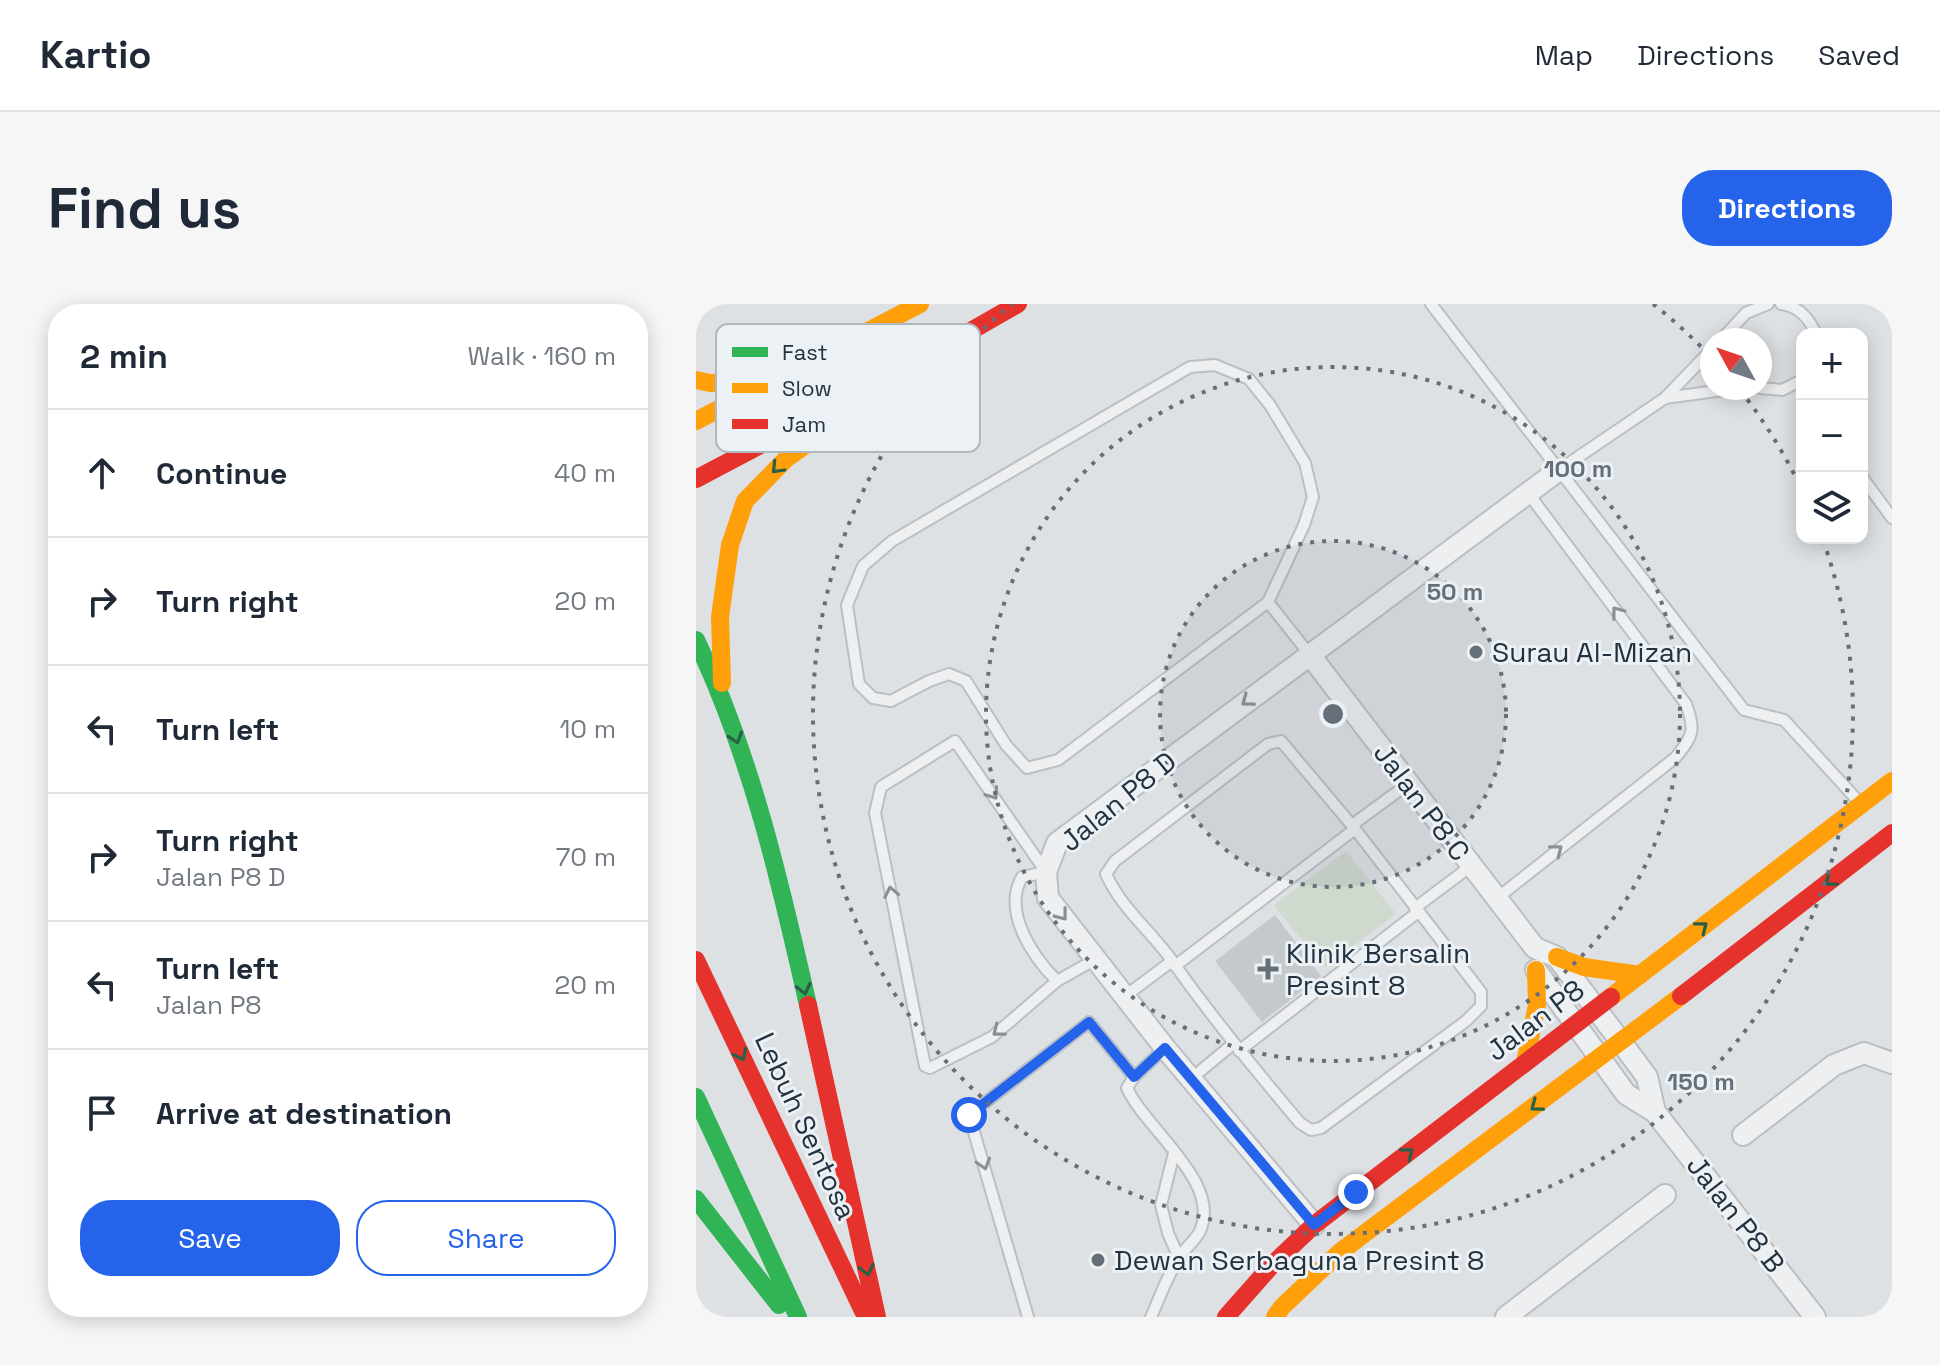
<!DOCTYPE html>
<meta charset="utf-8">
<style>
body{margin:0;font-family:"Space Grotesk",sans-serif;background:#f6f6f7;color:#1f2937}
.controls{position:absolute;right:24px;top:24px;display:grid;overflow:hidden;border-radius:16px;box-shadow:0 4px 20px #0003}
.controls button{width:72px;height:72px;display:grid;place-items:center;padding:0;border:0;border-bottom:2px solid #e0e1e3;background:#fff;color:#1f2937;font:40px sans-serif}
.compass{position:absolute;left:1004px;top:24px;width:72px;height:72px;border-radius:50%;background:#fff;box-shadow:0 4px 20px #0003;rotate:310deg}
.stop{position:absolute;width:24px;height:24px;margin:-18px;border:6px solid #2563eb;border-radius:50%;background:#fff}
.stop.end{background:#2563eb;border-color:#fff;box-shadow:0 2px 8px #0008}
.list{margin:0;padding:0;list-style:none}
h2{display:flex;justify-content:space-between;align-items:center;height:104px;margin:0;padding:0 32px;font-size:34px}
h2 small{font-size:26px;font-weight:400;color:#747a83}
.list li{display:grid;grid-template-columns:52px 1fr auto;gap:24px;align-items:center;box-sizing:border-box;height:128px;padding:0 32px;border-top:2px solid #e0e1e3}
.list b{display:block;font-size:30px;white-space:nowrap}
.list p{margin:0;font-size:26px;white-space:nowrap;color:#747a83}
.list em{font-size:26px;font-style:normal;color:#747a83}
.actions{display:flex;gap:16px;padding:24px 32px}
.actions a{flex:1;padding:18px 0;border:2px solid #2563eb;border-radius:32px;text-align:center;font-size:28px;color:#2563eb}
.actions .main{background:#2563eb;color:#fff}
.icon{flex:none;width:44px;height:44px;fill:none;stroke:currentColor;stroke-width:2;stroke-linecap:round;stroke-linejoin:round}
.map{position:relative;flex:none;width:1196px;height:1013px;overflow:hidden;border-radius:32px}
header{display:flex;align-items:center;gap:48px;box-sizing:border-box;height:112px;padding:0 40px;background:#fff;border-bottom:2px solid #e0e1e3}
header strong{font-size:38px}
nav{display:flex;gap:44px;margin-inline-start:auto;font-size:28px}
.intro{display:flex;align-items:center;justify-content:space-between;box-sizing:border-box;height:192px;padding:0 48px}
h1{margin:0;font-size:56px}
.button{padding:20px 36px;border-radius:32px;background:#2563eb;color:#fff;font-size:28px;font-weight:700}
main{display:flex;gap:48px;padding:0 48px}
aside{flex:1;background:#fff;border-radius:32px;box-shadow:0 4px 20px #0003}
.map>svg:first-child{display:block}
</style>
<header>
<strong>Kartio</strong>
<nav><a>Map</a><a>Directions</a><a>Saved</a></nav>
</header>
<div class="intro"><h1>Find us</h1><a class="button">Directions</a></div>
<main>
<aside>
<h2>2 min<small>Walk · 160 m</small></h2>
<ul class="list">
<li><svg class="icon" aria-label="ahead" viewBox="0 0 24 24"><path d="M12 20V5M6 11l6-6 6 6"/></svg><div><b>Continue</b></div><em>40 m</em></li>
<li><svg class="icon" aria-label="right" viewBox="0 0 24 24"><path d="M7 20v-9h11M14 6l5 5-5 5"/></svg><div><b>Turn right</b></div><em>20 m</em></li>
<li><svg class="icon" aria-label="left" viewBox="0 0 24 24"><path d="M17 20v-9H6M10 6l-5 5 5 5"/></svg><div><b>Turn left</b></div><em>10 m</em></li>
<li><svg class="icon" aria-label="right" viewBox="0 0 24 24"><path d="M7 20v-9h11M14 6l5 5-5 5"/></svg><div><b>Turn right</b><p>Jalan P8 D</p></div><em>70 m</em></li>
<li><svg class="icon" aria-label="left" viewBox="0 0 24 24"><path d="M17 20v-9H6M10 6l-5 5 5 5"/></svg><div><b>Turn left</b><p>Jalan P8</p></div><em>20 m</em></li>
<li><svg class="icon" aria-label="arrive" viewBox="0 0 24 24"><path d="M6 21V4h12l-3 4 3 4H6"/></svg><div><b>Arrive at destination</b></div></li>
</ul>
<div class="actions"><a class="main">Save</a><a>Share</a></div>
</aside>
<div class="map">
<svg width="1196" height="1013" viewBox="0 0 1196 1013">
<rect width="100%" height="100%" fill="#dee1e4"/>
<polygon fill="#d0d9ce" points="650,547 700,610 628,664 578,601"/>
<polygon fill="#c6c9cc" points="579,611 625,672 566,718 519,657"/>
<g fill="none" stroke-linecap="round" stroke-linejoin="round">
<g stroke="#bcbfc2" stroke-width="14">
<g id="lane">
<polyline points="735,0 1048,406 1088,416 1164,499"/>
<path d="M 1085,0 C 1103,2 1113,14 1120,30"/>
<polyline points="1025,36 1050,9 1072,0"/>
<polygon points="519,61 553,75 574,101 609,159 617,193 608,221 572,298 362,456 331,464 310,441 270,377 253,370 233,377 195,397 177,394 163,380 151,301 167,262 196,237 494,63"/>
<polyline points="1064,84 1086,86 1106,76"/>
<polyline points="969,94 1042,84"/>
<polyline points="863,166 969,94 1016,45"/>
<polyline points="1166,173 1196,214"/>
<polyline points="572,298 614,351"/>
<path d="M 585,437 L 659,525 L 785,688 L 785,702 L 770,717 L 625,824 L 615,826 L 604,819 C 560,767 516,714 477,658 C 456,628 425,604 410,570 L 419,557 L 572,440 Z"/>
<polyline points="656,521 712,480"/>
<path d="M 800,595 L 979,454 C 997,433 1000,426 990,400 L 832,189"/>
<polyline points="719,604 775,562"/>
<polyline points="479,662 659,525"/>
<path d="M 361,677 C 337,653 306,608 326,573 L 350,568 L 259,437 L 185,483 L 179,509 L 229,762 L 234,764 L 296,733 L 361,677 L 400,655"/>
<polyline points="428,693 476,657"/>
<polyline points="543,747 722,608"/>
<polyline points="496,774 537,740"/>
<polyline points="478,849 465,901 472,929 483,954"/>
<polyline points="332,1013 273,811 393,718 438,773"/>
<path d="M 455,1013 C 464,993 472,969 485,951 C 490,943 500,936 504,927 C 526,878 450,826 431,784 L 438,773 L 469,744"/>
</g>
</g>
<g stroke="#bcbfc2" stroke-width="24">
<g id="street">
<polyline points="614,351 839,644 861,653 925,738 951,773 959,808"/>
<polyline points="840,666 930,790 959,808 1119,1013"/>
<polyline points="1047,831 1138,761 1168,749 1196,759"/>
<polyline points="618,921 469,744 352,594 350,568 361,539 863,166"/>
<polyline points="810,1013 969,891"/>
</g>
</g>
<use href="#lane" stroke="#edeff1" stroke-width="10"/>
<use href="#street" stroke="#edeff1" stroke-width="20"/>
<g stroke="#30b455" stroke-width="18">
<path d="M 0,336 C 55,451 84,577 112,701"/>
<polyline points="0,793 102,1013"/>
<polyline points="0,895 83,1001"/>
</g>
<g stroke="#ff9f0a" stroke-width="18">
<polyline points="0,76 14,79 69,77"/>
<polyline points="0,117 224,0"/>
<polyline points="26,379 24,313 34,241 49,197 90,155 234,52"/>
<polyline points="861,653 888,663 944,671"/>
<polyline points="915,693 1196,477"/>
<polyline points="829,759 841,701 840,666"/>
<polyline points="579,1013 586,1003 644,948 985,692"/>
</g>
<g stroke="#e5322d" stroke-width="18">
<polyline points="217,60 322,0"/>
<polyline points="0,175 127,108"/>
<polyline points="0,656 167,1007"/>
<polyline points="985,692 1196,529"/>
<polyline points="112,701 181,1013"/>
<polyline points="530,1013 576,961 618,921 915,693"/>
</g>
</g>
<defs><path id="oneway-chevron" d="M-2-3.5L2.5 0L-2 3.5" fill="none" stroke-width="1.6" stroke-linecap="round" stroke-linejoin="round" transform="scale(2)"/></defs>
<g stroke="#286047">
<use href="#oneway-chevron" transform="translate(81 164) rotate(134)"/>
<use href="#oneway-chevron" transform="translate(40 434) rotate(72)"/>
<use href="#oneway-chevron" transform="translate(1134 577) rotate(142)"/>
<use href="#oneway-chevron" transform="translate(1006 623) rotate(-38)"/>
<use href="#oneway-chevron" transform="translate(108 685) rotate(77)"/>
<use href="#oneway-chevron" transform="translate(45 751) rotate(65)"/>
<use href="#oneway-chevron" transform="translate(840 802) rotate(143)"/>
<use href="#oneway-chevron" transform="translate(712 849) rotate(-38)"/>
<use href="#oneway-chevron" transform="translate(171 966) rotate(77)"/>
</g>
<g stroke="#889098">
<use href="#oneway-chevron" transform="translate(921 308) rotate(-127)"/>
<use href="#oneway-chevron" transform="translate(551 397) rotate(143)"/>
<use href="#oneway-chevron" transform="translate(297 490) rotate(55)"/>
<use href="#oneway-chevron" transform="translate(861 546) rotate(-38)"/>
<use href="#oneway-chevron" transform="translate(195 588) rotate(-101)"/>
<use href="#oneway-chevron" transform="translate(366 611) rotate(52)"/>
<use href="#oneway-chevron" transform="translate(302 727) rotate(142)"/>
<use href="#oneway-chevron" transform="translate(288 860) rotate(73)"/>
</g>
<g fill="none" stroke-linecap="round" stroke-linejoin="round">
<polyline stroke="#2563eb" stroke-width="10" points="273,811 393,718 438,773 469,744 618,921 660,888"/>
</g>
<circle cx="637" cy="410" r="173" fill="#656f79" fill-opacity=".12"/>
<g fill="none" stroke="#656f79" stroke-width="4" stroke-dasharray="4 8">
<circle cx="637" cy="410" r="173"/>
<circle cx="637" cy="410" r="347"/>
<path d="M957 0A520 520 0 0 1 1014 52M1044 86A520 520 0 0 1 1104 182M1127 236A520 520 0 1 1 317 0"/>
</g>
<g fill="#656f79" stroke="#ebf1f5" stroke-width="3">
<circle cx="780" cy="348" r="8"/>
<path d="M568 653h8v8h8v8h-8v8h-8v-8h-8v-8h8z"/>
<circle cx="402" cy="956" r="8"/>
</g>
<g text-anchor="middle" stroke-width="6" stroke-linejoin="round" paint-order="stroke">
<g font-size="28" fill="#24323f" stroke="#ebf1f5" text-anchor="start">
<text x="796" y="358">Surau Al-Mizan</text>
<text x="590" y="659">Klinik Bersalin<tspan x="590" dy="32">Presint 8</tspan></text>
<text x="418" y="966">Dewan Serbaguna Presint 8</text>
</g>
<g font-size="28" fill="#24323f" stroke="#ebf1f5">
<text transform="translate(422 497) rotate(-39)" y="10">Jalan P8 D</text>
<text transform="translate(726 498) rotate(53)" y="10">Jalan P8 C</text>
<text transform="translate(839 716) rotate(-37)" y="10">Jalan P8</text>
<text transform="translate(110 822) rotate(65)" y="10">Lebuh Sentosa</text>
<text transform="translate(1040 910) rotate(52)" y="10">Jalan P8 B</text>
</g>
</g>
<rect x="20" y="20" width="264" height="128" rx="12" fill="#ebf1f5" stroke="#afb8be" stroke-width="2"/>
<rect x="36" y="43" width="36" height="10" fill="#30b455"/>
<rect x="36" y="79" width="36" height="10" fill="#ff9f0a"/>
<rect x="36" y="115" width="36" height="10" fill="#e5322d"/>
<g font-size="22" fill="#24323f">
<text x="86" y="56">Fast</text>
<text x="86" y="92">Slow</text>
<text x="86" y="128">Jam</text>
</g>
<circle cx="637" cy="410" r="12" fill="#656f79" stroke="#ebf1f5" stroke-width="4"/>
<g font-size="24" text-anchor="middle" font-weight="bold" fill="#656f79" stroke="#ebf1f5" stroke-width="6" stroke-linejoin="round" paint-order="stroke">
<text x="882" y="173">100 m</text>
<text x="759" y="296">50 m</text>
<text x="1005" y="786">150 m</text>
</g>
</svg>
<div class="controls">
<button>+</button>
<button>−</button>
<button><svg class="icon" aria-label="layers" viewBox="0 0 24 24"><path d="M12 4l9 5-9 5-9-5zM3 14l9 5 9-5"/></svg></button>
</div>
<svg class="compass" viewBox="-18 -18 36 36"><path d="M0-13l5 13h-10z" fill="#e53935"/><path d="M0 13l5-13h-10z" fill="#747a83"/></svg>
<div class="stop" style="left:273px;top:811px"></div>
<div class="stop end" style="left:660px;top:888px"></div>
</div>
</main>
